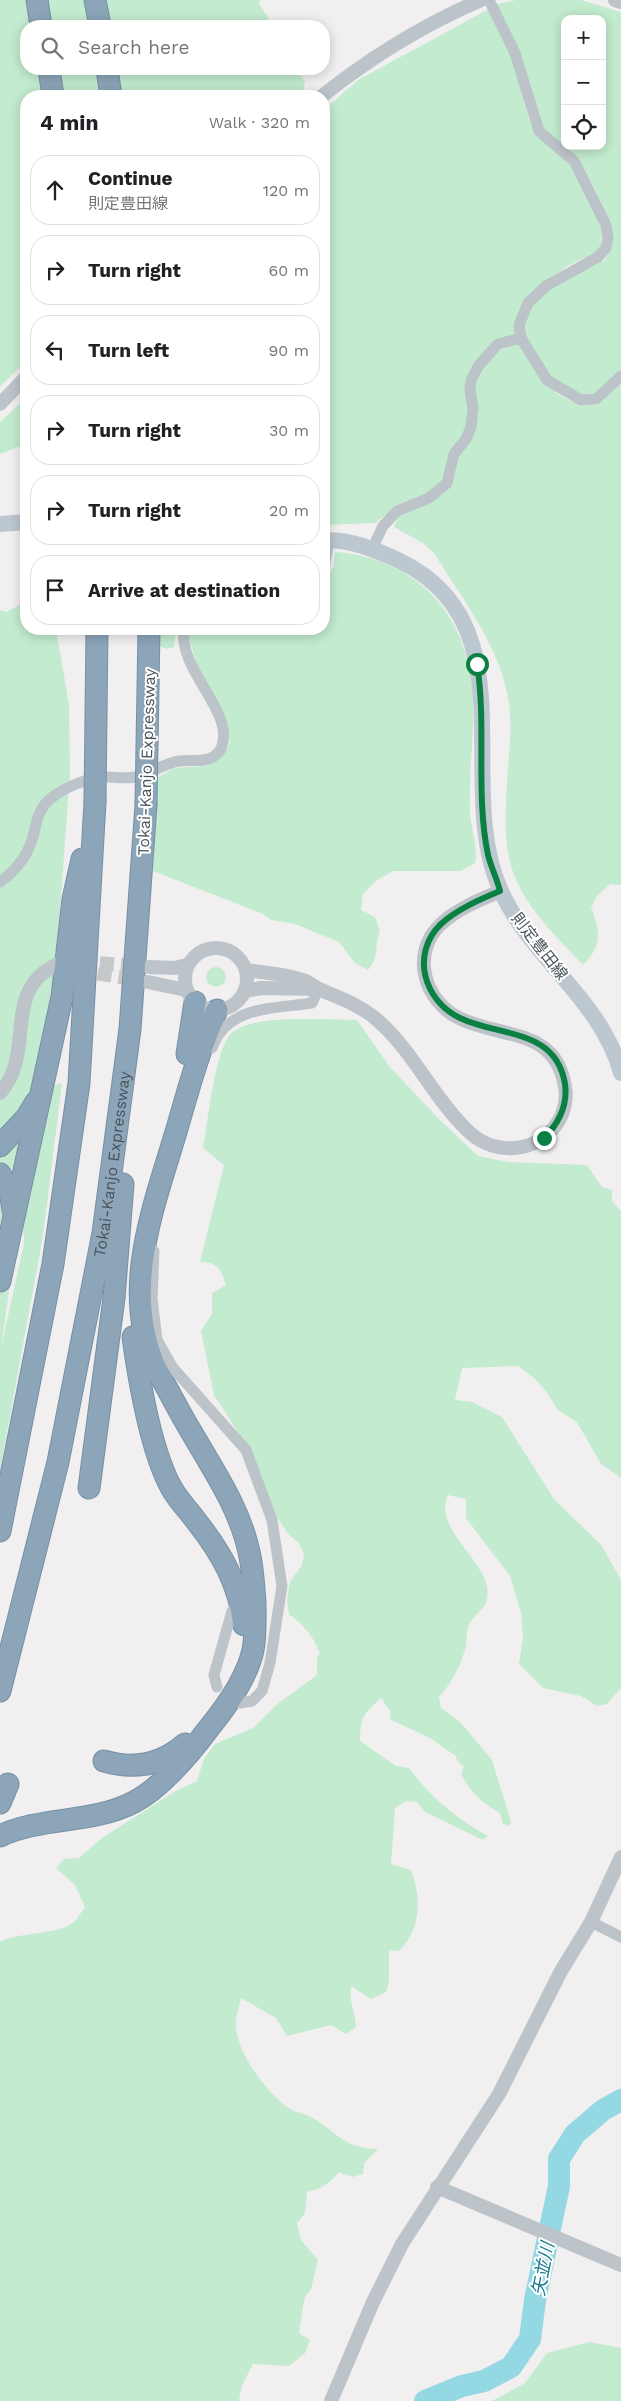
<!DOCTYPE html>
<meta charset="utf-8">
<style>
body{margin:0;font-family:"Work Sans","Noto Sans JP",sans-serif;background:#f2f2f2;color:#202124}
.controls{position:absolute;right:15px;top:15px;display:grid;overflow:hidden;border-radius:10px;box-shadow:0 2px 12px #0003}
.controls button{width:45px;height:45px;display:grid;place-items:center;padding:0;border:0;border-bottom:1px solid #e0e0e0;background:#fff;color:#202124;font:25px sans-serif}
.stop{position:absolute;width:15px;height:15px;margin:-11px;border:4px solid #0b8043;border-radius:50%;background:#fff}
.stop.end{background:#0b8043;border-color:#fff;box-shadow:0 1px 5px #0008}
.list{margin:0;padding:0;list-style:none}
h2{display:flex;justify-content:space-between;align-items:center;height:65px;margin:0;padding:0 20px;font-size:21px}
h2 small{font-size:16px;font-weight:400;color:#757577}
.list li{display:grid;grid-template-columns:32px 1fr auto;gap:15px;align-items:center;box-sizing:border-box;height:70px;margin:0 10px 10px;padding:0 10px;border:1px solid #e0e0e0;border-radius:20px}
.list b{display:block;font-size:19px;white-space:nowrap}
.list p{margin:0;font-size:16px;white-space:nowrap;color:#757577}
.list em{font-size:16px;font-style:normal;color:#757577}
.icon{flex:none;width:28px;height:28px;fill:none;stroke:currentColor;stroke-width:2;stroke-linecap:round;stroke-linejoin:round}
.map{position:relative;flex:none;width:621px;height:2401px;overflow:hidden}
.search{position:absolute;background:#fff;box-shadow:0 2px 12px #0003;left:20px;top:20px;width:310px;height:55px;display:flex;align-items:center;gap:12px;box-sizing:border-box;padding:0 18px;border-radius:20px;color:#757577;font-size:19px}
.panel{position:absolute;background:#fff;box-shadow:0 2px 12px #0003;left:20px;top:90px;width:310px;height:545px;border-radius:20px}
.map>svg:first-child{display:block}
</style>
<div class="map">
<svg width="621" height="2401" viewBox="0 0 621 2401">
<rect width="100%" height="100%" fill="#f1efef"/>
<g fill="#c2ebcf" fill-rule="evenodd">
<polygon points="0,0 260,0 259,4 273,26 26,26 26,69 294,69 305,81 302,96 26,96 26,361 0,387"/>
<path d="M 516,0 L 581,0 L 621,12 L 621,369 L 598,393 L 586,397 L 555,383 L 524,336 L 523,321 L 532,305 L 549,289 L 579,271 L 605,260 L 611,248 L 611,226 L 595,190 L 576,158 L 543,127 L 497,4 ZM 565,19 L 602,19 L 602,146 L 565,146 Z"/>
<polygon points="489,9 514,62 528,116 536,133 569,164 595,213 602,231 601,247 593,254 569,265 544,283 515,334 475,364 467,429 437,489 393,509 375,523 324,525 324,110 358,80"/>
<path d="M 520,343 C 540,376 553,405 596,405 L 621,382 L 621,885 L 610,884 L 597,896 L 591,908 C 601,932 602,946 583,965 C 552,932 516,899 508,853 C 504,830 506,804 507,781 C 509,753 513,725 508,697 C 499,645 461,597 434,553 L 423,543 L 394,527 L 400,513 L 450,486 L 455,474 L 476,378 C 488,358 497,348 520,343 Z"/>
<polygon points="26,398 26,444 0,454 0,422"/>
<path d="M 335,552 C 401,557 452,596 468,662 C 478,701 471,744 470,784 C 470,797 469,810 471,822 C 473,836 478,850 475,863 L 461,871 L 393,871 L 377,880 L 363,894 L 361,910 L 375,917 L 380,931 C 373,948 381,953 368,970 L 355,963 L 339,942 L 295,924 L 271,920 L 263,914 L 153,871 L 157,778 L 174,768 L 204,766 L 217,760 L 227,749 L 230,742 L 226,721 L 198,669 L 188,635 L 191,629 L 324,629 L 324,581 L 334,566 Z"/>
<polygon points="26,602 26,629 56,629 69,705 70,774 57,950 1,1348 24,1243 23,1225 54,1085 62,1083 43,1236 0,1470 0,610 6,612"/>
<polygon points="159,629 176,629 174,647 167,649 159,646"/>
<circle cx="216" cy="977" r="10"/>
<path d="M 319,1019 L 357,1020 L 389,1066 L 438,1118 L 478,1156 L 508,1162 L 587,1165 L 602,1187 L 612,1190 L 612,1201 L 621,1211 L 621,1478 L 601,1464 L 577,1422 L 558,1410 L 546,1391 L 533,1377 L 518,1366 L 462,1368 L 455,1400 L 472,1402 L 502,1417 L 554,1499 L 602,1546 L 621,1580 L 621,1688 L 607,1704 L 597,1706 L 581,1696 L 543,1688 L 519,1664 L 523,1637 L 521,1613 L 510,1576 L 466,1518 L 466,1499 L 448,1495 C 430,1531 499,1567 486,1602 C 483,1611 471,1617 468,1627 C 466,1633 467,1640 466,1646 C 461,1665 452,1683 439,1697 L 441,1708 L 461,1723 L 492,1760 L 511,1822 L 509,1826 L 503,1824 L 500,1813 C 481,1802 471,1793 461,1774 L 464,1767 L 457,1761 L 456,1756 L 430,1738 L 391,1720 L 390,1711 L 381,1698 C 364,1713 360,1717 360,1741 L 396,1766 L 409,1768 C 430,1797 457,1819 488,1836 L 483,1840 L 425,1812 L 417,1802 L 406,1801 L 395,1808 L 391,1864 L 411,1870 C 422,1898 421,1929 399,1951 L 389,1950 L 389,1982 L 386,1992 L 371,1999 L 351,1986 C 349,2003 355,2011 356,2027 L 346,2034 L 331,2025 L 287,2036 L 276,2018 L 241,1998 C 239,2006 235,2019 236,2027 C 237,2053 268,2095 290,2109 C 296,2113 305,2113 311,2117 C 339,2133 342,2148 378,2149 L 364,2163 L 363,2174 L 352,2177 L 339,2172 C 330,2183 322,2189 307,2192 L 305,2213 L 297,2223 L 301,2240 L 318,2260 L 311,2289 L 305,2297 L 303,2307 L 299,2333 L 310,2340 L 305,2353 L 289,2366 L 253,2364 L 242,2385 L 239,2401 L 0,2401 L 0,1942 C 20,1931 62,1936 76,1920 C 79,1916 82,1911 85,1907 L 75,1885 L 56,1868 L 64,1859 L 79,1858 L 102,1838 L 174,1792 L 197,1781 L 204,1759 L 215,1744 L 253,1728 L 276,1705 L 317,1675 L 317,1658 L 320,1653 C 313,1636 304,1625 289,1614 L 287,1600 L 290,1582 L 302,1565 L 304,1554 L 298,1542 L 289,1535 L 276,1516 L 248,1448 L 214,1395 L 201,1331 L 212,1314 L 212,1293 L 226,1285 C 221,1269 217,1262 200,1262 L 224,1165 L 203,1148 C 208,1124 215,1044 233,1032 C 254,1017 294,1019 319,1019 Z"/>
<polygon points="589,2342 621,2348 621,2401 492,2401 525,2383 547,2353"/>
</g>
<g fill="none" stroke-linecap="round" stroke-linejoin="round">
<polyline stroke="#93d8e3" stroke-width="22" points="425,2401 462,2386 484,2381 511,2367 530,2339 535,2300 559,2186 559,2159 575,2134 603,2110 621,2100"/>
<g stroke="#c7c8ca" stroke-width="14" stroke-dasharray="14 7" stroke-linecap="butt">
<polyline points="79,962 142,966"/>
<polyline points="77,970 140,980"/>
</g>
<g stroke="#7790a4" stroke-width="23">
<g id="motorway">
<polyline points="37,0 41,26"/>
<polyline points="95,0 100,26"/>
<polyline points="49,69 53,96"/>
<polyline points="107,69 111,96"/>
<polyline points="187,1054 195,1002"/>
<polyline points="0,1146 27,1117 36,1102"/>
<polyline points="0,1174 10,1191 13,1210"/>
<polyline points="0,1281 62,997 73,899 82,859"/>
<path d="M 133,1337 C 139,1380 151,1452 172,1489 C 179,1501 189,1511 197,1522 C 222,1554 239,1584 244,1625"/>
<polyline points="89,1488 114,1298 123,1184"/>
<polyline points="0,1531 53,1264 79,1083 95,802"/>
<path id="s1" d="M 0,1691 L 58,1462 L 103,1233 L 130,1029 L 146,805"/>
<path d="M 104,1761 C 134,1770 161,1765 185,1744"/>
<polyline points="0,1803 8,1784"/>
<path d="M 0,1836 C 43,1816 92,1824 134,1802 C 161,1788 191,1752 209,1728 C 227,1706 247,1678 253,1650 C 256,1635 255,1619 255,1604 C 254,1587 253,1569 249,1552 C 240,1509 214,1471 192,1433 C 179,1412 168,1389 155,1367 C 121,1289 153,1209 176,1132 C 188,1091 199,1049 217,1010"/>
</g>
</g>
<g stroke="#bcc4ca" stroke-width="11">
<polyline points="489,0 515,53 539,131 574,161 606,225 608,238 606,248 598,257 546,286 528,303 519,325 521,338 547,380 581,400 596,399 621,376"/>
<polyline points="372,549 383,526 397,511 429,498 447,483 454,454 466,439 471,427 473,408 470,390 471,380 479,365 498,344 521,338"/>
<polyline points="324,568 329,540"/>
<path d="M 0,882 C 15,871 28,855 33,837 C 36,825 38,811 47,802 C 58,791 77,783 91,779 C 106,774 121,780 136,777 C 151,774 164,763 179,761 C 190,759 203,763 213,757 C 218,754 222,748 223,742 C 230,708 178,668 184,629"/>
<path d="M 212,1048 C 227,1005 275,1009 312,1003 L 318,989"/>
<polyline points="154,1251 152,1299 157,1340 173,1368 246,1450 272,1520 282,1586 270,1663 262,1691 252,1701 240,1703"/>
<polyline points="217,1687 214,1675 232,1611"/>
<polyline points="591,1922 621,1937"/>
</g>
<g stroke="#bcc4ca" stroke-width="14">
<polyline points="615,0 621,2"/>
<path d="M 322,96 C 371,57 423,25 481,0"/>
<polyline points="0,404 26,377"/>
<circle cx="216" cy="979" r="31"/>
<polyline points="149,967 175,968 187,965"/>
<path d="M 246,970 C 265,973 288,974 306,981 C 310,983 314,987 319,989 C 339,998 358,1004 375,1018 C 412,1049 432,1096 466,1129 C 489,1153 526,1155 550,1132 C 562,1120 568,1103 565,1087 C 556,1027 501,1039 459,1018 C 424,1001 410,953 441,924 C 457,909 481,899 501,891"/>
<polyline points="148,982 186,990"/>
<polyline points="245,991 261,988 318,989"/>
<path d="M 0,1093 C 37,1052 0,990 58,964"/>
<polyline points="437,2187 621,2265"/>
<polyline points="331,2401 373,2302 402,2244 499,2094 561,1971 591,1922 621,1857"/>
</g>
<g stroke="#bdc7cf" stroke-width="16">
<polyline points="0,524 26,522"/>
<path d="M 324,540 C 350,539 376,550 400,561 C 532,625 452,784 501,891 C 531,958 601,999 621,1073"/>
</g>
<use href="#motorway" stroke="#8ca5b9" stroke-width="21"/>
<g stroke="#7790a4" stroke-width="23" stroke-linecap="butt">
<g id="motorway-bridge">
<polyline points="95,802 97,629"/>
<polyline points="146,805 149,629"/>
</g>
</g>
<use href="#motorway-bridge" stroke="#8ca5b9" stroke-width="21"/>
</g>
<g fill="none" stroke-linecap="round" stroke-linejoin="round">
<path stroke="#0b8043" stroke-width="6" d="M 477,664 C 487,727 475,792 488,855 C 491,867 497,879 500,891 C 481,899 457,909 441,924 C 410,954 424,1001 460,1018 C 499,1037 556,1028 565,1084 C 568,1106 559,1123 544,1138"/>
</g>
<g text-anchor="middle" stroke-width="4" stroke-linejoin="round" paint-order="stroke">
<g font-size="16" fill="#49535a" stroke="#fff">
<text transform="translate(146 762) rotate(-88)" y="6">Tokai-Kanjo Expressway</text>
<text transform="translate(540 946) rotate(52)" y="6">則定豊田線</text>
<text dy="6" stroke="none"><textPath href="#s1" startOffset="539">Tokai-Kanjo Expressway</textPath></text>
</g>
<g font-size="18" font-style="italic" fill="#1a7e8e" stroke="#fff">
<text transform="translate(543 2269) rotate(-79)" y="6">矢並川</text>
</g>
</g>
</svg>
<div class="controls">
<button>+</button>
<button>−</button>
<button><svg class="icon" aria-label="locate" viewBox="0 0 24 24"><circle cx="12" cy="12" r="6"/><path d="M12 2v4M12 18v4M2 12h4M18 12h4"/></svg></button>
</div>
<div class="stop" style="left:477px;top:664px"></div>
<div class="stop end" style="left:544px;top:1138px"></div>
<div class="search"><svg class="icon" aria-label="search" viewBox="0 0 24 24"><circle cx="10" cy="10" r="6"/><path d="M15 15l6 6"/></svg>Search here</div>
<section class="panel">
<h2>4 min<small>Walk · 320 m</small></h2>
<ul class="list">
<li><svg class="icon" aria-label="ahead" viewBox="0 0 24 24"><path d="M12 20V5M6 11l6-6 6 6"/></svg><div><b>Continue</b><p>則定豊田線</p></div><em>120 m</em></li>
<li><svg class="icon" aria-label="right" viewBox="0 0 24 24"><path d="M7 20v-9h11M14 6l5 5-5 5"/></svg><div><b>Turn right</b></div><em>60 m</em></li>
<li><svg class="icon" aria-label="left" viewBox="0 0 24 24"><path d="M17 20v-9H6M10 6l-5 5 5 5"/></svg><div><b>Turn left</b></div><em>90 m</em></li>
<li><svg class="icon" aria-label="right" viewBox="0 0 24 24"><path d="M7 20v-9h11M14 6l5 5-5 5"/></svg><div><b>Turn right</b></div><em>30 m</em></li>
<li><svg class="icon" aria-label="right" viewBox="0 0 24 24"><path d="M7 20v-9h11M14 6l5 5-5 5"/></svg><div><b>Turn right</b></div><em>20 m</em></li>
<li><svg class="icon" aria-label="arrive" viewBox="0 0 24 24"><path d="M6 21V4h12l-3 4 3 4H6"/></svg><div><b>Arrive at destination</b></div></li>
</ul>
</section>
</div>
